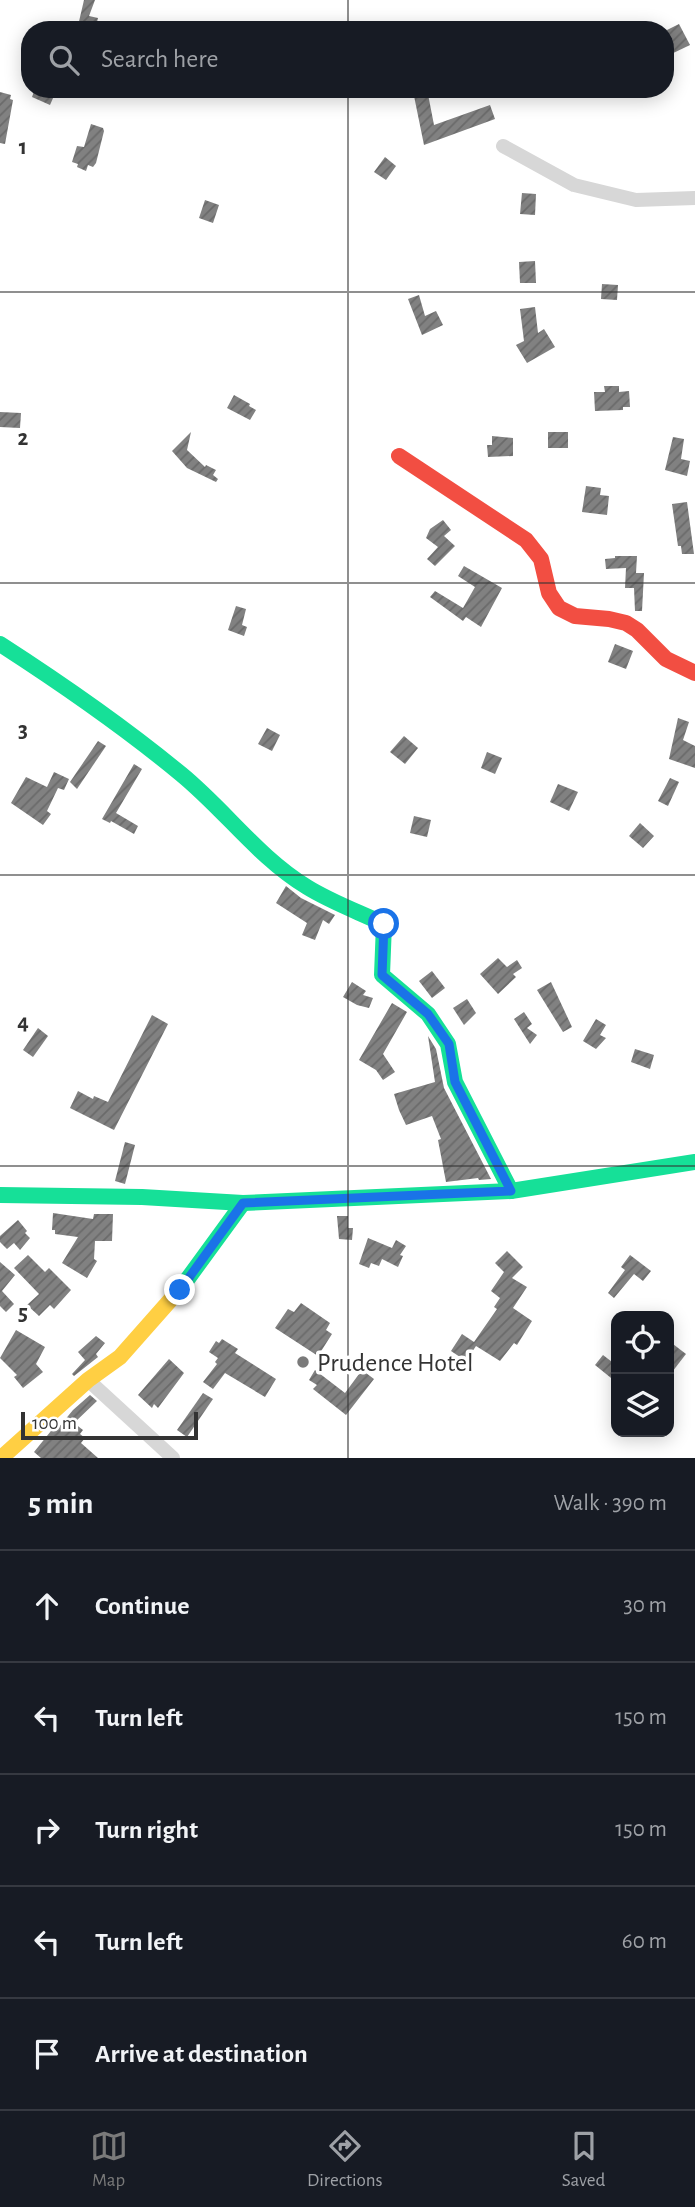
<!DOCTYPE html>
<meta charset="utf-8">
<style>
body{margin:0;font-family:"Alegreya Sans",sans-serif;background:#242831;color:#f1f3f6}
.controls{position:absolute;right:21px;bottom:21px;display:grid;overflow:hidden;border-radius:14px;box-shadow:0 4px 18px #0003}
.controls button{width:63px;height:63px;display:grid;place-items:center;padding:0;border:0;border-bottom:2px solid #363941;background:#171b24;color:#f1f3f6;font:35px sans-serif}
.scale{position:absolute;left:21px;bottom:18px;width:177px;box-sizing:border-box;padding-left:7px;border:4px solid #333;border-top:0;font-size:19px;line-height:24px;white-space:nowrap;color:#333;-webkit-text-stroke:5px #fff;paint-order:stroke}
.stop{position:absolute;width:21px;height:21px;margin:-16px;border:5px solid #1a73e8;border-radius:50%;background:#fff}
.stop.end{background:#1a73e8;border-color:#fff;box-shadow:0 2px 7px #0008}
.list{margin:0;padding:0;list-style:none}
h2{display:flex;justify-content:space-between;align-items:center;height:91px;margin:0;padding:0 28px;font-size:30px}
h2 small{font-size:23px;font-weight:400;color:#9ea1a6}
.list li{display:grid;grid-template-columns:46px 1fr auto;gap:21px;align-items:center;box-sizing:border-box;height:112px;padding:0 28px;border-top:2px solid #363941}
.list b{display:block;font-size:26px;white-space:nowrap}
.list em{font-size:23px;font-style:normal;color:#9ea1a6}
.icon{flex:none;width:38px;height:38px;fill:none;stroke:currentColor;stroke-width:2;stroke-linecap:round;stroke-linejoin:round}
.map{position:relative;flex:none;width:695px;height:1458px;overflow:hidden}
.search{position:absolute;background:#171b24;box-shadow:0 4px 18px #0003;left:21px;right:21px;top:21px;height:77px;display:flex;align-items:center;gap:18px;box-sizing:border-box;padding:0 24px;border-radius:28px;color:#9ea1a6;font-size:26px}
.sheet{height:651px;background:#171b24}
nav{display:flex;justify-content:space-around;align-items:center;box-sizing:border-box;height:98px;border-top:2px solid #363941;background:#171b24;font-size:19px;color:#9ea1a6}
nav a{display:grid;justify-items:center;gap:4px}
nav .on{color:#7a7a7a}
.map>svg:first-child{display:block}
</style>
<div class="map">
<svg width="695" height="1458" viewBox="0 0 695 1458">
<defs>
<pattern id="building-hatch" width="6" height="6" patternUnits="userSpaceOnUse" patternTransform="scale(1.75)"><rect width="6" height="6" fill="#818181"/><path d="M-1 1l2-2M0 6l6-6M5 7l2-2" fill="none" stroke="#6a6a6a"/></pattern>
</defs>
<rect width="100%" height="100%" fill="#fff"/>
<g fill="url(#building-hatch)">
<polygon points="84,0 95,0 89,16 98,18 95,30 85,28 77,30"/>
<polygon points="679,24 690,45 665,57 665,31"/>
<polygon points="35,89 57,89 50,105 32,97"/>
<polygon points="427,89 434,125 490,105 495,119 424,145 413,91"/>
<polygon points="0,92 11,95 10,99 13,100 5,144 0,143"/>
<polygon points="91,124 103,128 104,131 96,163 93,167 88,165 86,171 77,167 78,164 72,162 77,146 84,147"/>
<polygon points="385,157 396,166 386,180 374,172"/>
<polygon points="522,193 536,194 535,215 520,214"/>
<polygon points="205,200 219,205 213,223 199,218"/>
<polygon points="535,261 536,283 520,283 519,262"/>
<polygon points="602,284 618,285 617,300 601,299"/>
<polygon points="419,295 425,316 436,311 443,325 422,335 408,299"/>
<polygon points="535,307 538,333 544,329 555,347 527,363 516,345 524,341 520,309"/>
<polygon points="604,386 619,386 619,392 629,391 630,407 623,407 623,410 595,411 594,392 605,392"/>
<polygon points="234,395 250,404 249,406 256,410 250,420 227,408"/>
<polygon points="0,412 21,413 20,428 0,427"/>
<polygon points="191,432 187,450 205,467 206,465 216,470 213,475 218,479 216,482 187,468 172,451"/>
<rect x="548" y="432" width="20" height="16"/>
<polygon points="492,436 513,438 513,456 488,457 487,445 492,445"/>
<polygon points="673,437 684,439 681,459 690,461 687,476 665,470"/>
<polygon points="586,486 601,488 600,495 609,496 607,515 582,512"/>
<polygon points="687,502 694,554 682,554 681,546 678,546 672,504"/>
<polygon points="443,520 451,530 444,536 455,546 435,566 427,559 438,547 426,538 430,529"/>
<polygon points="615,556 637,556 636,573 644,573 642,611 635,611 634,588 625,588 626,568 606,569 605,559 615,558"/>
<polygon points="464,566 502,588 481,627 466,617 463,621 430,597 435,591 463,608 475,587 458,576"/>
<polygon points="236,606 246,609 242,625 247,627 244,636 228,630"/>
<polygon points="615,644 633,651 626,669 608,662"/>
<polygon points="678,718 689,722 683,740 695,746 695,768 669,759"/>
<polygon points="267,728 280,735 272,751 258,744"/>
<polygon points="404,736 418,748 405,764 390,752"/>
<polygon points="98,741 106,746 77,789 70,782"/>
<polygon points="487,752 502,758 495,774 481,768"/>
<polygon points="134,764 142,769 116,813 138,826 134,834 111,821 110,823 102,819"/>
<polygon points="54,772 69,779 64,790 58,788 47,811 51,814 43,825 11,803 26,777 47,787"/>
<polygon points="670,778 679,782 668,806 658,801"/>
<polygon points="558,784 578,792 569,811 550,802"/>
<polygon points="414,816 431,820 427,837 410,833"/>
<polygon points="640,823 654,836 643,848 629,836"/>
<polygon points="286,886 301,898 335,915 329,924 323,920 315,940 302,935 307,923 276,903"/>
<polygon points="498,958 507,967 517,960 522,968 513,974 516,977 498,994 480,974"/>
<polygon points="432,971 445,988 432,998 419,981"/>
<polygon points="352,982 366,991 363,995 373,998 369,1008 357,1005 343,997"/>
<polygon points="551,982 572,1027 563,1032 537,990"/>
<polygon points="467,999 476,1013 464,1025 453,1008"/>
<polygon points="392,1003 407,1012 383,1054 395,1072 383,1080 376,1070 359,1060"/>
<polygon points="524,1012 532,1024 527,1028 537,1035 530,1044 514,1019"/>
<polygon points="152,1015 168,1024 114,1130 70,1108 78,1091 93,1099 94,1096 108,1102"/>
<polygon points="596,1019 606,1025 600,1035 606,1038 596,1049 583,1041"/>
<polygon points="38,1028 48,1036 33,1057 23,1050"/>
<polygon points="428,1036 436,1049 444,1088 491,1179 479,1180 478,1178 446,1182 438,1140 441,1139 432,1116 406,1125 399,1110 394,1094 435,1082"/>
<polygon points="635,1049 654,1055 650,1069 631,1062"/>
<polygon points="125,1142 135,1145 125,1184 115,1181"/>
<polygon points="53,1213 93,1219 94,1214 113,1214 112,1241 95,1241 94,1259 97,1261 87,1278 62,1263 78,1237 55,1234 55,1230 52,1230"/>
<polygon points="337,1216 348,1216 348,1228 353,1228 352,1240 339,1239"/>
<polygon points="18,1220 27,1231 25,1233 30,1238 20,1250 14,1243 7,1249 0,1242 0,1236"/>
<polygon points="368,1238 392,1248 396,1240 406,1246 400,1255 403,1256 398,1267 382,1259 379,1266 371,1263 369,1268 359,1264"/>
<polygon points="507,1251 523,1267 512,1278 527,1287 513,1308 532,1321 517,1345 514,1343 500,1361 476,1346 466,1361 451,1351 462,1334 474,1342 497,1309 494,1307 500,1298 491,1291 504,1272 495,1263"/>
<polygon points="28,1255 45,1272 49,1268 71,1290 54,1309 50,1305 39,1316 27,1305 39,1294 14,1268"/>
<polygon points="630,1255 651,1271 643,1281 634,1274 614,1298 608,1293 625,1270 621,1267"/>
<polygon points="0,1262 15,1275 2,1291 14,1304 6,1312 0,1306"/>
<polygon points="301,1303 330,1323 326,1330 332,1334 318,1356 275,1328 288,1309 294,1312"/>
<polygon points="16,1330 45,1347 36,1364 43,1372 23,1388 14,1377 17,1375 0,1358"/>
<polygon points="96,1336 105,1343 96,1354 98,1357 74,1376 72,1374 85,1360 78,1352"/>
<polygon points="222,1339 238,1349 235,1353 276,1379 265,1397 225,1373 213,1389 203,1382 217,1364 215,1362 218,1358 209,1352 216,1341 219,1343"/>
<polygon points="669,1341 686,1354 669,1376"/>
<polygon points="603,1355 616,1365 616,1382 595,1365"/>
<polygon points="169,1359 184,1373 158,1408 154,1404 152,1408 138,1395"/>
<polygon points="315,1370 345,1393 362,1370 374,1379 346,1415 313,1389 317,1385 309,1380"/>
<polygon points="203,1393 213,1399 187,1437 177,1430"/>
<polygon points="90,1395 97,1401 74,1423 83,1430 80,1434 85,1438 81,1443 98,1458 41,1458 34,1452 55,1426 57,1424 59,1427 73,1410"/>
</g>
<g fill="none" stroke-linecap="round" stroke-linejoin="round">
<g stroke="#d7d7d7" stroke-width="14">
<polyline points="503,146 574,185 636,200 695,198"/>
<polyline points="88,1380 173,1458"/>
</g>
<g stroke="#16e098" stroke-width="16">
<path d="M 0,644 C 62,684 124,727 181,774 C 225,810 259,858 307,887 C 331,902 359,912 384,924 L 382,975 L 428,1014 L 448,1044 L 455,1082 L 511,1191"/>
<polyline points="0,1195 142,1197 243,1203 511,1191 695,1162"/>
<polyline points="181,1288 243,1203"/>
</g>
<polyline stroke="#ffcf43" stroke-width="16" points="1,1458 88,1380 120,1357 181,1288"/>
<polyline stroke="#f24e42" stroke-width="16" points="399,456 526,540 541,559 549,593 559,608 575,616 609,619 626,623 637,630 666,659 695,673"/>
</g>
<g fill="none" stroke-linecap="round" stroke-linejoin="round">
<polyline stroke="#1a73e8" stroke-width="9" points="180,1290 243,1203 511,1191 455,1082 449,1044 428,1014 382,975 384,924"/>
</g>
<path fill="none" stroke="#333" stroke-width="2" stroke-opacity="0.55" d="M 348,0 L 348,30M 348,89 L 348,1458M 0,292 L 695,292M 0,583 L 695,583M 0,875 L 695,875M 0,1166 L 695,1166"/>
<circle fill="#7a7a7a" stroke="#fff" stroke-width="2.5" cx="303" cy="1362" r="7"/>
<g text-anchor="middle" stroke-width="7" stroke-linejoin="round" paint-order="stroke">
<g font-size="26" fill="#333" stroke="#fff" text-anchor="start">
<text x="317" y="1371">Prudence Hotel</text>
</g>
</g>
<g font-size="23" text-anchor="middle" font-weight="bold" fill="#333" stroke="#fff" stroke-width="7" stroke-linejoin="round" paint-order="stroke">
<text x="23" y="154">1</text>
<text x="23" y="445">2</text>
<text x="23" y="737">3</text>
<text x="23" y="1029">4</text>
<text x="23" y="1320">5</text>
</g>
</svg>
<div class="controls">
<button><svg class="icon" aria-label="locate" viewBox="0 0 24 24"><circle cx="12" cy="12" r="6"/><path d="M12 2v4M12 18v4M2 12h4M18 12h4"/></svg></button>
<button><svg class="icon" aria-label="layers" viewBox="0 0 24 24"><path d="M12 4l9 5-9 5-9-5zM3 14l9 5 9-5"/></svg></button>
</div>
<div class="scale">100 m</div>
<div class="stop" style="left:384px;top:924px"></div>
<div class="stop end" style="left:180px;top:1290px"></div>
<div class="search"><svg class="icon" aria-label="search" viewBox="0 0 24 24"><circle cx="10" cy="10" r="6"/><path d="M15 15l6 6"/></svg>Search here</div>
</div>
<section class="sheet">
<h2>5 min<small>Walk · 390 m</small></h2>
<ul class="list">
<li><svg class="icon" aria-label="ahead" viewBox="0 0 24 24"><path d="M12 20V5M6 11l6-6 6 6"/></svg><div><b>Continue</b></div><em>30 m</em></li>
<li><svg class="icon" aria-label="left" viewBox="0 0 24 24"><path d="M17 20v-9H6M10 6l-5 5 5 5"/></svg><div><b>Turn left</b></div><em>150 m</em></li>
<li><svg class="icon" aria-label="right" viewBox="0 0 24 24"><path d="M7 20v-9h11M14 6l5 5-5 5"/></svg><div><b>Turn right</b></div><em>150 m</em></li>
<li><svg class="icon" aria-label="left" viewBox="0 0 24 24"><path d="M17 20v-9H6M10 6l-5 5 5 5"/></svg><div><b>Turn left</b></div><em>60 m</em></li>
<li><svg class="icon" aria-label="arrive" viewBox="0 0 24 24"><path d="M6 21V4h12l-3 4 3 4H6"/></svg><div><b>Arrive at destination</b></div></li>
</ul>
</section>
<nav>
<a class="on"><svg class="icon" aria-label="map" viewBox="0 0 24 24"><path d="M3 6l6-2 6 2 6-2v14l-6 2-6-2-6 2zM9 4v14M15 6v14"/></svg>Map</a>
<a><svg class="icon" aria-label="directions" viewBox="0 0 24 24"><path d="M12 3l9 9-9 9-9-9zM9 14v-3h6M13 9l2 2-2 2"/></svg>Directions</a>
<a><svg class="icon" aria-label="saved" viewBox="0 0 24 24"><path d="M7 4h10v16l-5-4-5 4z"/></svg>Saved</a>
</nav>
